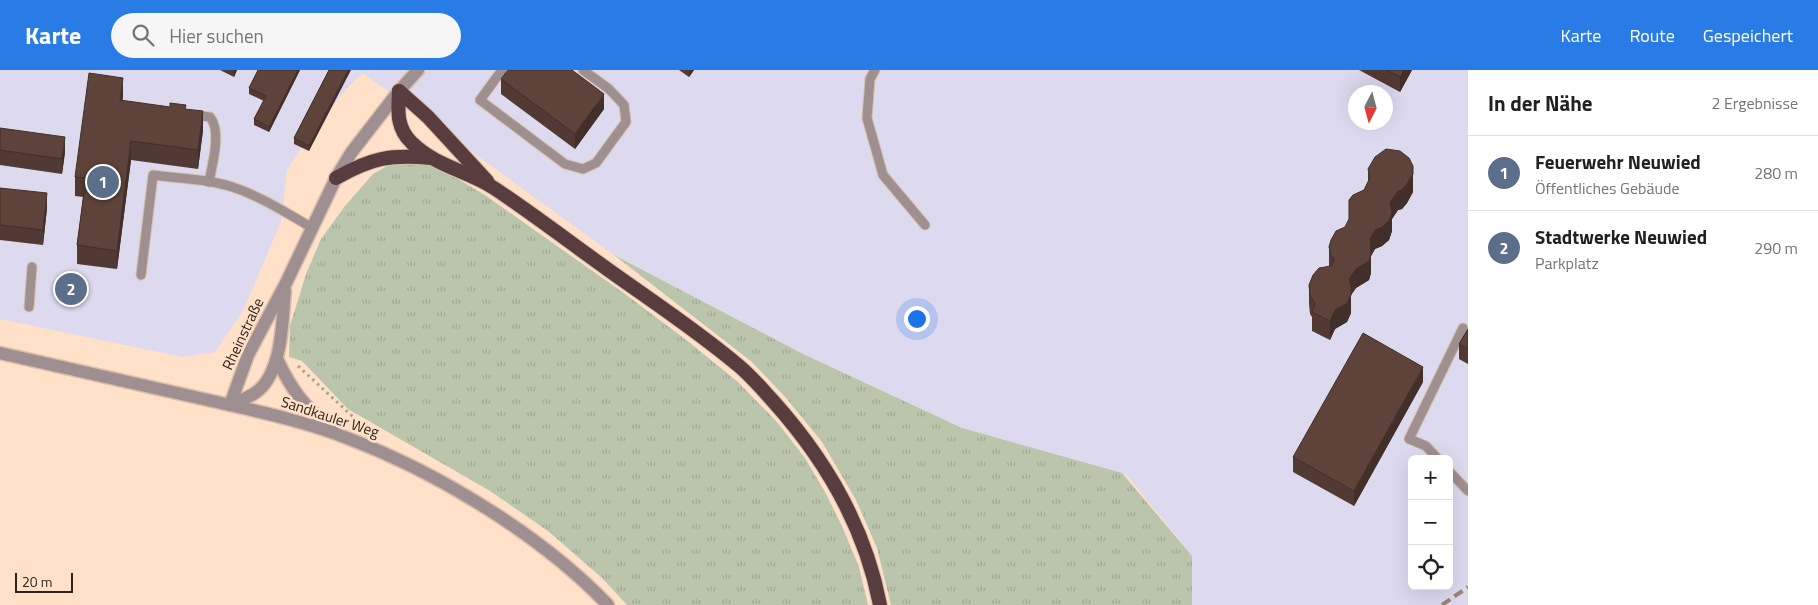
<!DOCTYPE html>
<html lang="de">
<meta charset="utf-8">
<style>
body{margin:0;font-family:"Titillium Web",sans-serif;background:#f6f6f6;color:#202124}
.controls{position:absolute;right:15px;bottom:15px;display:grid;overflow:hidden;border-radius:8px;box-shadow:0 5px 20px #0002}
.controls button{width:45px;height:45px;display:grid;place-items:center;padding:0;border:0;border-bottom:1px solid #e0e0e0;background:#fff;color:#202124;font:25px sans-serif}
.compass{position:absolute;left:1348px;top:15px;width:45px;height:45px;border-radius:50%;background:#fff;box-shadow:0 5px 20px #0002;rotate:186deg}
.scale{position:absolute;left:15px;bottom:12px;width:58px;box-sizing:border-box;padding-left:5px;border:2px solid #2e231a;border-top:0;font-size:14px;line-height:18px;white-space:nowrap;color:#2e231a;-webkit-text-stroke:4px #ffe0c8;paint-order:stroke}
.you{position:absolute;left:916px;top:248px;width:18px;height:18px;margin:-12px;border:4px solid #fff;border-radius:50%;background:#1a73e8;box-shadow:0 0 0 8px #1a73e833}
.badge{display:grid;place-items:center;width:32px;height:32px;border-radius:50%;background:#297be6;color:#fff;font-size:16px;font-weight:700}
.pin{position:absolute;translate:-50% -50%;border:2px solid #fff;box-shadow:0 1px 5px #0006}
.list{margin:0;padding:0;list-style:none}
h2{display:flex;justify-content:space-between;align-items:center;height:65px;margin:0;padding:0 20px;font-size:21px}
h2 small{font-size:16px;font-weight:400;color:#757577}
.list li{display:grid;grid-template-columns:32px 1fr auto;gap:15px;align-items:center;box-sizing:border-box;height:75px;padding:0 20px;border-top:1px solid #e0e0e0}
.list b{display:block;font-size:19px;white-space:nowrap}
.list p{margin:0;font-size:16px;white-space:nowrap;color:#757577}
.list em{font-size:16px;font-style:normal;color:#757577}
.icon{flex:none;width:28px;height:28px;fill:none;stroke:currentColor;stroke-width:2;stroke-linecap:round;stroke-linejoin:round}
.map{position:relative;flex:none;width:1468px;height:535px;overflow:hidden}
header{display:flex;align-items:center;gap:30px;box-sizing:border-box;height:70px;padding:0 25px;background:#297be6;color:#fff}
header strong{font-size:24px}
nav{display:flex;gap:28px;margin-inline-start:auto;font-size:18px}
.search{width:350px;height:45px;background:#f6f6f6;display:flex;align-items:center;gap:12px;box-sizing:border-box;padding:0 18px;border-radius:28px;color:#757577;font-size:19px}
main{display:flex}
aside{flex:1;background:#fff}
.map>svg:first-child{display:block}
</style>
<header>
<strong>Karte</strong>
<div class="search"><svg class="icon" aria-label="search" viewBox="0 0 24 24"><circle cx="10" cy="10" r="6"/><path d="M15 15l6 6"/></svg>Hier suchen</div>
<nav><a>Karte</a><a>Route</a><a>Gespeichert</a></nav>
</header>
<main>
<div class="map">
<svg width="1468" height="535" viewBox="0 0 1468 535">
<defs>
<pattern id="grass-tufts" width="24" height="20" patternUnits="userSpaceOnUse" patternTransform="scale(1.25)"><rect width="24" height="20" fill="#bac5ac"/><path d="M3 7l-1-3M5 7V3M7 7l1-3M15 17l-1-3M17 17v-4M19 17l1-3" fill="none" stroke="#a0a993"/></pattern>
</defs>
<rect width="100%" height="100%" fill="#ffe0c8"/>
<path fill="#ddd9ef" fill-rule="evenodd" d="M 0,0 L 1468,0 L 1468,535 L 1192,535 L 1192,486 L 1127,405 L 962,358 L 801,283 L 614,185 L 363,3 L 350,15 L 312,61 L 287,100 L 281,152 L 243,241 L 215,282 L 183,287 L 0,249 ZM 1356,22 L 1386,22 L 1386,52 L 1356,52 ZM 1412,389 L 1449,389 L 1449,516 L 1412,516 Z"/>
<g fill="url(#grass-tufts)">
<polygon points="411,92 434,95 485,125 625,224 685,269 738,312 777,352 805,388 825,422 842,456 859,497 868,535 627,535 602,508 548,461 490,421 348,339 302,291 289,287 290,256 306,204 321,169 345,136 373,104 389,95"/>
<polygon points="614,185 801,283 962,358 1122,403 1192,486 1192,535 891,535 877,478 856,430 822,372 786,328 752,292"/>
</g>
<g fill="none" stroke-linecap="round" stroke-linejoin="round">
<g stroke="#d9bea9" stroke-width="11">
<g id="service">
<polyline points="502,0 480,30 565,94 583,99 596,93 626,52 624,35 609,19 583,0"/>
<polyline points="875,0 870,9 867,48 883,105 925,155"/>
<path d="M 192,45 L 210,47 C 222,61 212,95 209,112"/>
<path d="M 141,205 L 153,105 C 181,109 212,109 238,119 C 264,128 288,144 311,157"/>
<polyline points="29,237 32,197"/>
<polyline points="1438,389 1426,376 1409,369 1463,258"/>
<polyline points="1449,401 1468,421"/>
</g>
</g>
<g stroke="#d9bea9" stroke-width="15">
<g id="minor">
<polyline points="399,21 418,0"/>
<polyline points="0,283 230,335"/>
</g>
</g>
<g stroke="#d9bea9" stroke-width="15">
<g id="tertiary">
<path d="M 277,289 C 291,319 305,339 333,358"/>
<path d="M 230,335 C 270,344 309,353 347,368 C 437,402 541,465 608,535"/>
<polyline points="230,335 248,285 286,213 336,108 351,83 399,21"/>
<path d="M 230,335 C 238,331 248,328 255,323 C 283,304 282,251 285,221"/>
</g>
</g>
<g stroke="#d9bea9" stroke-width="16">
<g id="trunk">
<path d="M 399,21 C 398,41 396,58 412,73 C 435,96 468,101 494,118 C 536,146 576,177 617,206 C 658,235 700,263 739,296 C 751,306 762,319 773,331 C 826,390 865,456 880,535"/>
<polyline points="399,21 428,47 487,111"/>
<path d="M 336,108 C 371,88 391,84 431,88"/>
</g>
</g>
<polyline stroke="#b49c8a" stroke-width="3" stroke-dasharray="2.5 4" stroke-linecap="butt" points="298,296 363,356"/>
<use href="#service" stroke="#9e8f90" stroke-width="9"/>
<use href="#minor" stroke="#9e8f90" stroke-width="12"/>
<use href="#tertiary" stroke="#9e8f90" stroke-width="12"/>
<use href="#trunk" stroke="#573d3e" stroke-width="14"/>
<polyline stroke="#998473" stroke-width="4" stroke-dasharray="10 5" stroke-linecap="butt" points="1442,535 1468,517"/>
</g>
<g fill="#513a33">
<polygon points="220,0 237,0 234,7"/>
<polygon points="258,0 300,0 269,62 254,55 254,49 264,31 249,24 249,18"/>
<polygon points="329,0 309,81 294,74 294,68"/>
<polygon points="679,0 694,0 689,7"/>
<polygon points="1359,0 1412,0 1400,22"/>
<polygon points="501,9 604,39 575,79 501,24"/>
<polygon points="123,27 122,31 186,39 203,60 198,99 131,90 117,199 77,194 77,175 83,127 75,126 75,107"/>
<polygon points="0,58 65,82 62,104 0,95"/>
<polygon points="1368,99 1413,122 1407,133 1402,139 1398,140 1392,149 1392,161 1389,170 1382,176 1375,179 1371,186 1371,203 1369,210 1356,218 1351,225 1351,243 1347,252 1335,259 1330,270 1312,261 1312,247 1310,244 1309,234 1309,215 1329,196 1329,177 1345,157 1364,120 1368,111"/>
<polygon points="0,118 47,138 43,175 0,170"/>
<polygon points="1468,259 1468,294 1459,289 1459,274"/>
<polygon points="1423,312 1354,436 1293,402 1293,387"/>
</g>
<g fill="#422f29">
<polygon points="234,0 237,0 234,7"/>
<polygon points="298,0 300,0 269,62 269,57"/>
<polygon points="348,0 351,0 309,81 309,76"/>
<polygon points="689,0 694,0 689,7"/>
<polygon points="1404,0 1412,0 1400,22 1400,7"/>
<polygon points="123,8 123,27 120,49 120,30"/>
<polygon points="604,24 604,39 575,79 575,64"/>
<polygon points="203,41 203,60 198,99 198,80"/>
<polygon points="65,67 65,82 62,104 62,89"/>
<polygon points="131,71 131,90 117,199 117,181"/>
<polygon points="1413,104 1413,122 1407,133 1402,139 1398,140 1392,149 1392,161 1389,170 1382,176 1375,179 1371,186 1371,203 1369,210 1356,218 1351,225 1351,243 1347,252 1335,259 1330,270 1330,251 1349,209 1390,132 1398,121"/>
<polygon points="47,123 47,138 43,175 43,160"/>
<polygon points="1423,297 1423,312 1354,436 1354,421"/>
</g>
<g fill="#5e433b" stroke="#422f29">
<polygon points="258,0 298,0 269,57 254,49 266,26 249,18"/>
<polygon points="329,0 348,0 309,76 294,68"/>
<polygon points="508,0 572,0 604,24 575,64 501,9"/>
<polygon points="1387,0 1404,0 1400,7"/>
<polygon points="89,3 123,8 120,30 170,37 170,33 186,35 185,39 203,41 198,80 131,71 117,181 77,175 86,108 75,107"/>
<polygon points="0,58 65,67 62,89 0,80"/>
<polygon points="1386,79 1400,81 1409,88 1413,96 1413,104 1407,114 1402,120 1398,121 1390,132 1392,143 1389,151 1382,157 1375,160 1370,169 1371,184 1369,191 1356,199 1349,209 1351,216 1351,225 1347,233 1335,240 1330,251 1312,242 1315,234 1310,225 1309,215 1313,205 1319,198 1331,196 1334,190 1331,185 1329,177 1331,170 1336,161 1345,157 1349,149 1349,130 1353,125 1364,120 1370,108 1368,99 1375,87"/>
<polygon points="0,118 47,123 43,160 0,155"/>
<polygon points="1468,259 1468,279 1459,274"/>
<polygon points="1363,263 1423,297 1354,421 1293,387"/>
</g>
<g text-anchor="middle" stroke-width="5" stroke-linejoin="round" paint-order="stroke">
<g font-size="15" fill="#2e231a" stroke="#ffe0c8">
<text transform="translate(243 264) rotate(-65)" y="5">Rheinstraße</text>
<text transform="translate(330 347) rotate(18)" y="5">Sandkauler Weg</text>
</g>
</g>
</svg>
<div class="controls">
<button>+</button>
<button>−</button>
<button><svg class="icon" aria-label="locate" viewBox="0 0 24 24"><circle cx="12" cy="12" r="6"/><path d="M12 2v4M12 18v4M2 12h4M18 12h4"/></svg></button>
</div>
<svg class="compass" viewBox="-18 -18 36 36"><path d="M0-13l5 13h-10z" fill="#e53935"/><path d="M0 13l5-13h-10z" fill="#757577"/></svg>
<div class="scale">20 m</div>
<div class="you"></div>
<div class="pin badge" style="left:103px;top:112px;background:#5c6f8a">1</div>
<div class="pin badge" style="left:71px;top:219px;background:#5c6f8a">2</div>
</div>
<aside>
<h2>In der Nähe<small>2 Ergebnisse</small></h2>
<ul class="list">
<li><span class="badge" style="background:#5c6f8a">1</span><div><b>Feuerwehr Neuwied</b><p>Öffentliches Gebäude</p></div><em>280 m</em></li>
<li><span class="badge" style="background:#5c6f8a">2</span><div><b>Stadtwerke Neuwied</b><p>Parkplatz</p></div><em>290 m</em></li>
</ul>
</aside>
</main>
